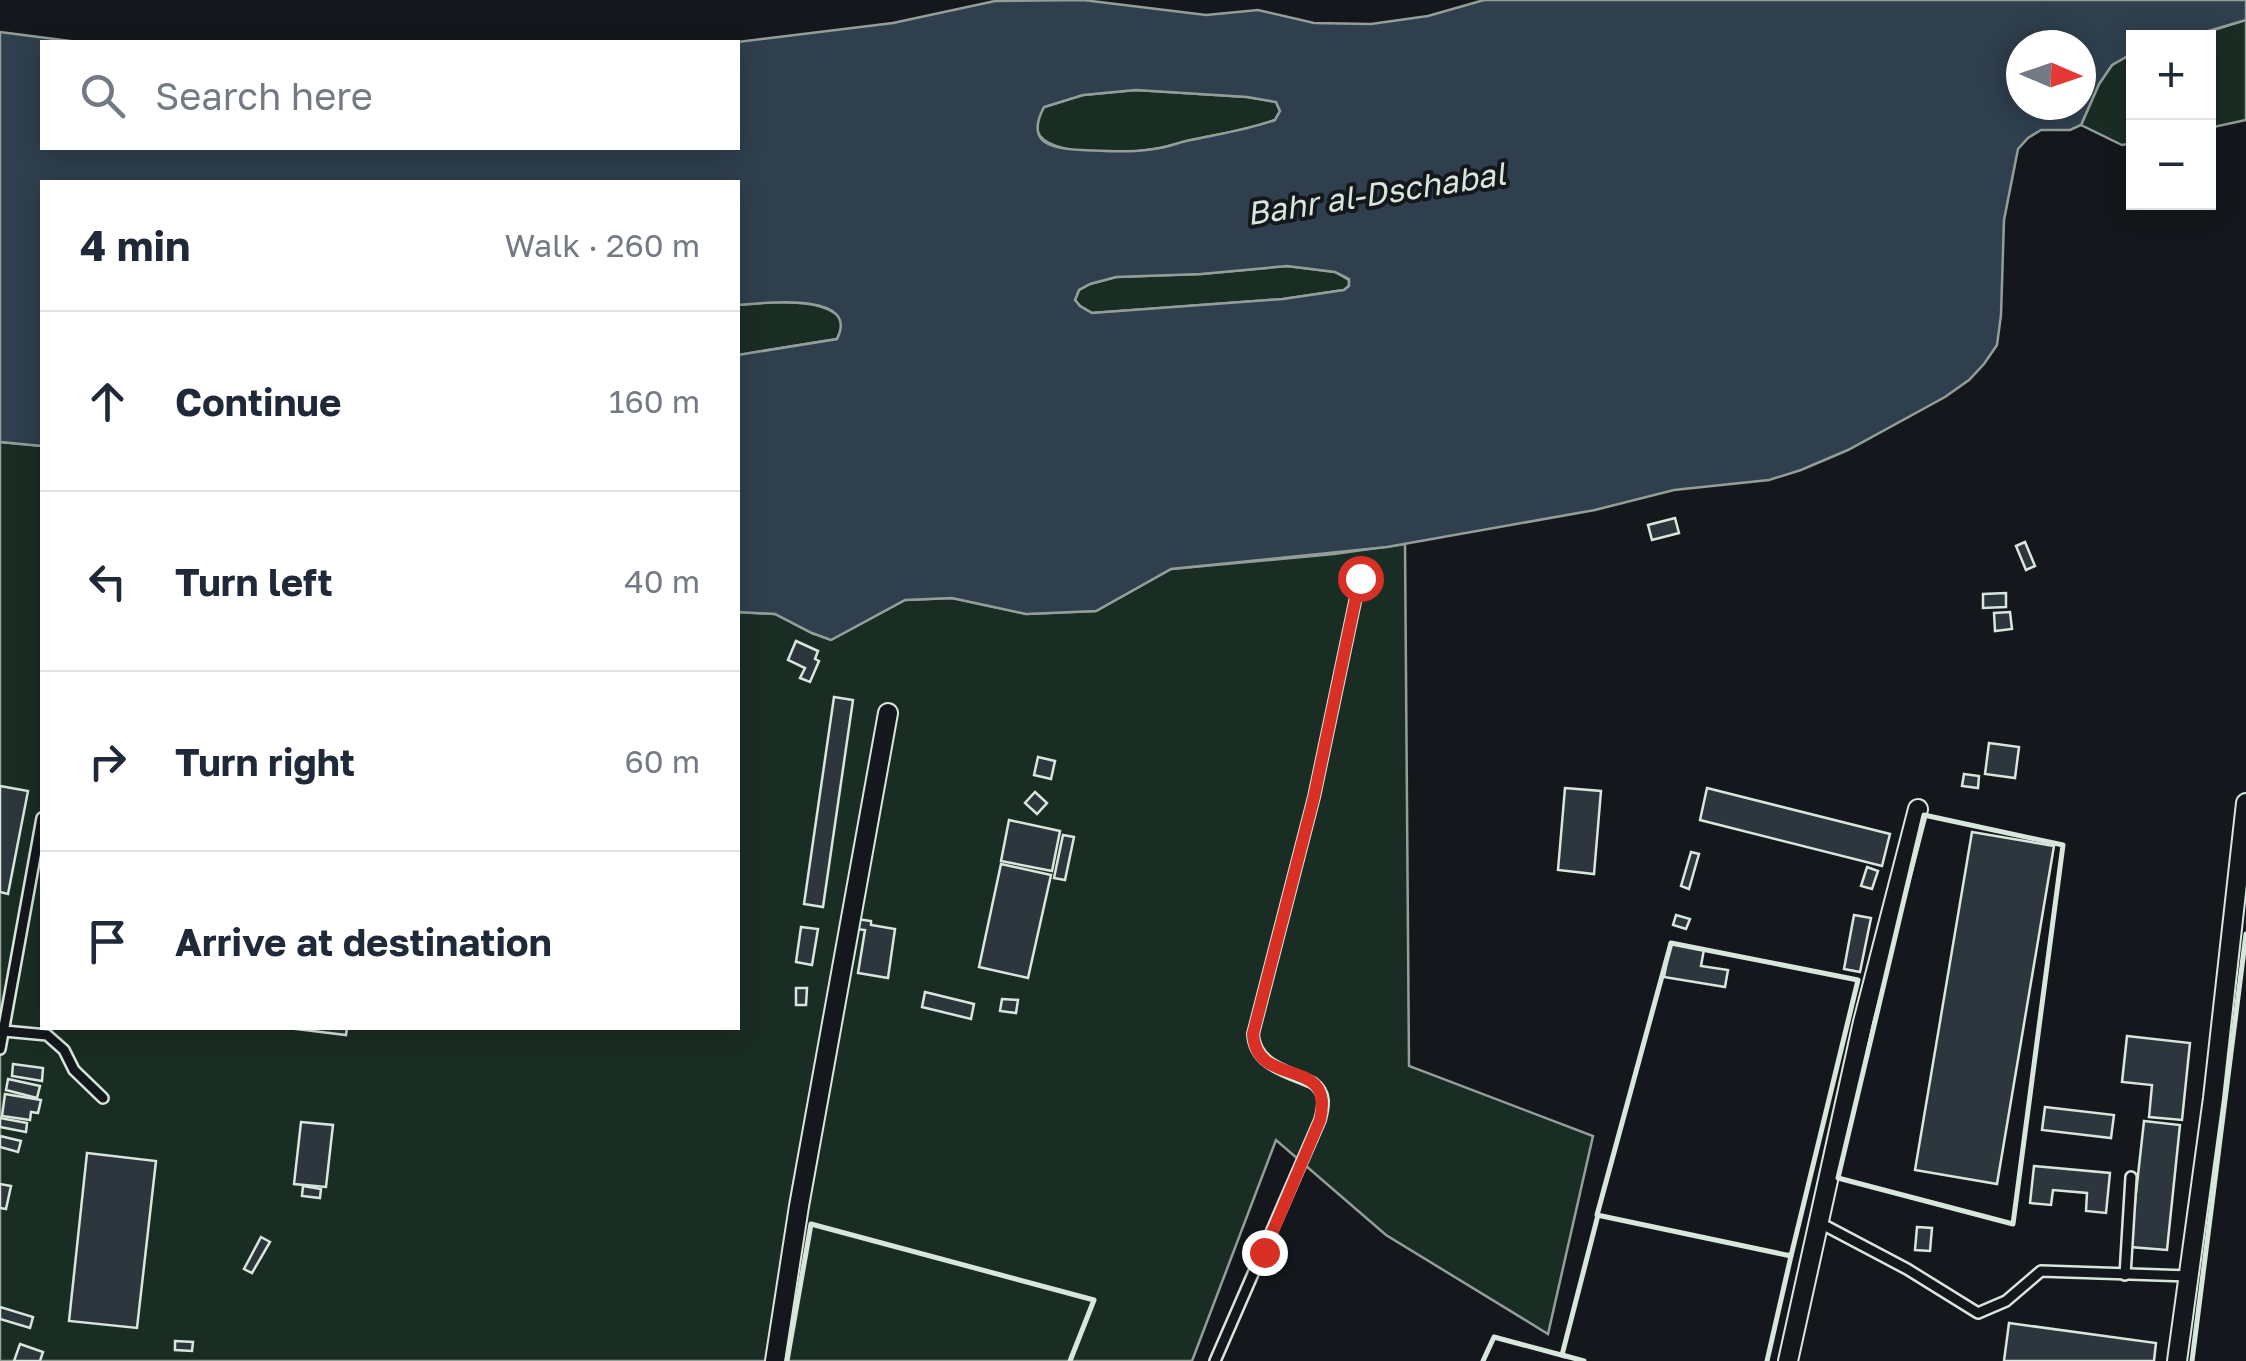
<!DOCTYPE html>
<meta charset="utf-8">
<style>
body{margin:0;font-family:"Golos Text",sans-serif;background:#f6f6f7;color:#1f2937}
.controls{position:absolute;right:30px;top:30px;display:grid;overflow:hidden;border-radius:0px;box-shadow:0 5px 25px #0003}
.controls button{width:90px;height:90px;display:grid;place-items:center;padding:0;border:0;border-bottom:2px solid #e0e1e3;background:#fff;color:#1f2937;font:50px sans-serif}
.compass{position:absolute;left:2006px;top:30px;width:90px;height:90px;border-radius:50%;background:#fff;box-shadow:0 5px 25px #0003;rotate:92deg}
.stop{position:absolute;width:30px;height:30px;margin:-22px;border:8px solid #d93025;border-radius:50%;background:#fff}
.stop.end{background:#d93025;border-color:#fff;box-shadow:0 2px 10px #0008}
.list{margin:0;padding:0;list-style:none}
h2{display:flex;justify-content:space-between;align-items:center;height:130px;margin:0;padding:0 40px;font-size:42px}
h2 small{font-size:32px;font-weight:400;color:#747a83}
.list li{display:grid;grid-template-columns:65px 1fr auto;gap:30px;align-items:center;box-sizing:border-box;height:180px;padding:0 40px;border-top:2px solid #e0e1e3}
.list b{display:block;font-size:38px;white-space:nowrap}
.list em{font-size:32px;font-style:normal;color:#747a83}
.icon{flex:none;width:55px;height:55px;fill:none;stroke:currentColor;stroke-width:2;stroke-linecap:round;stroke-linejoin:round}
.map{position:relative;flex:none;width:2246px;height:1361px;overflow:hidden}
.search{position:absolute;background:#fff;box-shadow:0 5px 25px #0003;left:40px;top:40px;width:700px;height:110px;display:flex;align-items:center;gap:25px;box-sizing:border-box;padding:0 35px;border-radius:0px;color:#747a83;font-size:38px}
.panel{position:absolute;background:#fff;box-shadow:0 5px 25px #0003;left:40px;top:180px;width:700px;height:850px;border-radius:0px}
.map>svg:first-child{display:block}
</style>
<div class="map">
<svg width="2246" height="1361" viewBox="0 0 2246 1361">
<rect width="100%" height="100%" fill="#14181c"/>
<g fill="#1a2d24" stroke="#939e99" stroke-width="2.5">
<polygon points="2246,20 2246,120 2209,128 2208,38 2188,38"/>
<polygon points="2133,53 2133,143 2122,145 2081,125 2099,84 2112,65"/>
<path d="M 1136,90 L 1247,97 L 1276,102 L 1280,111 L 1275,120 C 1247,130 1220,134 1191,140 C 1181,142 1171,146 1160,148 C 1137,153 1028,162 1037,121 C 1038,116 1041,112 1044,107 L 1083,95 Z"/>
<polygon points="1287,266 1335,272 1349,280 1349,286 1344,290 1283,299 1092,313 1080,306 1075,300 1079,290 1090,284 1116,277 1201,274"/>
<path d="M 773,302 C 797,303 825,301 842,319 L 842,328 L 837,339 L 738,355 L 738,305 Z"/>
<polygon points="0,442 42,446 42,1028 738,1028 738,612 775,614 812,633 831,640 905,600 952,598 1026,614 1096,611 1171,569 1334,554 1405,544 1409,1066 1593,1136 1548,1334 1386,1235 1276,1140 1192,1361 0,1361"/>
</g>
<path fill="#2f3f4d" stroke="#939e99" stroke-width="2.5" fill-rule="evenodd" d="M 1083,0 L 1206,15 L 1258,10 L 1314,23 L 1371,24 L 1428,16 L 1484,0 L 2246,0 L 2246,20 L 2188,37 L 2134,38 L 2133,53 L 2112,65 L 2099,84 L 2081,125 L 2070,130 L 2041,130 L 2028,138 L 2018,149 L 2004,220 L 2001,315 L 1997,345 L 1984,364 L 1969,380 L 1945,397 L 1848,450 L 1801,470 L 1769,480 L 1674,490 L 1595,510 L 1387,547 L 1171,569 L 1096,611 L 1026,614 L 952,598 L 905,600 L 831,640 L 812,633 L 775,614 L 738,612 L 738,355 L 837,339 C 861,291 763,303 738,305 L 738,182 L 42,182 L 42,446 L 0,442 L 0,32 L 78,42 L 42,42 L 42,148 L 738,148 L 737,42 L 893,23 L 995,1 ZM 2021,45 L 2081,45 L 2081,105 L 2021,105 ZM 1136,90 L 1247,97 L 1276,102 L 1280,111 L 1275,120 C 1247,130 1219,134 1191,140 C 1180,142 1171,146 1160,148 C 1134,153 1108,151 1082,150 C 1051,149 1025,143 1044,107 L 1083,95 ZM 1287,266 L 1335,272 L 1349,279 L 1349,286 L 1344,290 L 1283,299 L 1092,313 L 1080,306 L 1075,300 L 1079,290 L 1090,284 L 1116,277 L 1201,274 Z"/>
<g fill="#2c363c" stroke="#d8e6dc" stroke-width="2.5">
<polygon points="1675,518 1679,533 1652,540 1648,525"/>
<polygon points="2025,542 2035,566 2026,570 2016,546"/>
<polygon points="2006,593 2006,607 1983,608 1983,594"/>
<polygon points="2010,612 2012,629 1995,631 1994,613"/>
<polygon points="796,641 818,651 815,659 819,661 810,682 800,678 805,668 788,660"/>
<polygon points="834,697 853,700 823,907 804,904"/>
<polygon points="1989,743 2019,747 2015,778 1985,774"/>
<polygon points="1038,757 1055,761 1051,779 1034,775"/>
<polygon points="1964,774 1979,776 1978,788 1962,786"/>
<polygon points="0,786 28,791 8,894 0,892"/>
<polygon points="1565,788 1601,791 1594,874 1558,870"/>
<polygon points="1707,788 1890,834 1882,866 1700,820"/>
<polygon points="1035,792 1047,803 1037,814 1025,803"/>
<polygon points="1009,820 1060,831 1052,871 1001,861"/>
<polygon points="1972,832 2054,846 1997,1184 1915,1170"/>
<polygon points="1063,835 1074,837 1065,880 1054,878"/>
<polygon points="1691,852 1699,854 1689,889 1681,886"/>
<polygon points="1001,864 1051,875 1028,978 979,967"/>
<polygon points="1867,867 1878,871 1872,889 1861,886"/>
<polygon points="1676,915 1690,919 1686,929 1673,925"/>
<polygon points="1854,915 1871,918 1860,972 1844,969"/>
<polygon points="857,919 871,921 871,925 895,929 888,978 858,973 865,930 856,929"/>
<polygon points="801,927 818,929 812,965 796,962"/>
<polygon points="1670,943 1704,949 1701,966 1728,970 1725,987 1664,977"/>
<polygon points="796,988 807,988 806,1005 796,1005"/>
<polygon points="925,992 974,1004 971,1019 922,1007"/>
<polygon points="1002,999 1018,1000 1016,1013 1000,1011"/>
<polygon points="288,1028 347,1028 346,1035"/>
<polygon points="2127,1036 2190,1043 2182,1120 2149,1117 2152,1085 2122,1082"/>
<polygon points="13,1064 43,1068 42,1081 12,1076"/>
<polygon points="8,1079 40,1086 37,1098 6,1090"/>
<polygon points="5,1094 41,1100 38,1113 31,1112 30,1120 2,1116"/>
<polygon points="2045,1107 2114,1115 2111,1138 2042,1130"/>
<polygon points="0,1118 27,1123 26,1132 0,1127"/>
<polygon points="2144,1121 2180,1125 2167,1250 2130,1247"/>
<polygon points="301,1122 333,1125 326,1187 294,1184"/>
<polygon points="0,1136 21,1141 18,1152 0,1147"/>
<polygon points="87,1153 156,1161 137,1328 69,1321"/>
<polygon points="2034,1166 2110,1173 2106,1213 2086,1211 2087,1193 2053,1190 2051,1205 2030,1203"/>
<polygon points="0,1184 11,1186 6,1209 0,1208"/>
<polygon points="303,1186 321,1189 320,1198 302,1196"/>
<polygon points="1917,1227 1932,1228 1930,1251 1915,1250"/>
<polygon points="261,1237 270,1242 252,1273 244,1269"/>
<polygon points="0,1307 33,1317 30,1328 0,1319"/>
<polygon points="2009,1323 2156,1343 2154,1361 2004,1361"/>
<polygon points="175,1341 193,1342 192,1351 175,1350"/>
<polygon points="20,1344 43,1352 40,1361 14,1361"/>
</g>
<g fill="none" stroke-linecap="round" stroke-linejoin="round">
<g stroke="#d8e6dc" stroke-width="14">
<g id="lane">
<polyline points="4,1031 47,1035 64,1050 74,1070 103,1098"/>
<polyline points="0,1049 42,818"/>
<polyline points="1820,1223 1907,1269 1978,1313 2006,1301 2041,1271 2189,1276"/>
<polyline points="2125,1275 2131,1177"/>
<path d="M 1215,1361 L 1320,1120 C 1324,1105 1326,1093 1313,1083 C 1288,1071 1255,1066 1253,1034 L 1314,797 L 1360,578"/>
</g>
</g>
<g stroke="#d8e6dc" stroke-width="22">
<g id="street">
<polyline points="775,1361 799,1206 888,713"/>
<polyline points="1788,1361 1863,1022 1918,809"/>
<polyline points="2177,1361 2213,1098 2246,803"/>
</g>
</g>
<use href="#lane" stroke="#14181c" stroke-width="9"/>
<use href="#street" stroke="#14181c" stroke-width="18"/>
<g stroke="#d8e6dc" stroke-width="5">
<polygon points="1924,815 2063,845 2013,1224 1838,1178"/>
<polygon points="1671,943 1858,980 1791,1256 1597,1215"/>
<polyline points="787,1361 811,1224 1094,1300 1070,1361"/>
<polyline points="1483,1361 1494,1337 1565,1356"/>
<polyline points="1584,1361 1562,1355 1598,1215"/>
<polyline points="1767,1361 1791,1256 1789,1255"/>
<polyline points="2192,1361 2246,934"/>
</g>
</g>
<g fill="none" stroke-linecap="round" stroke-linejoin="round">
<path stroke="#d93025" stroke-width="12" d="M 1264,1252 L 1320,1120 C 1335,1053 1257,1091 1253,1034 L 1314,797 L 1360,578"/>
</g>
<g text-anchor="middle" stroke-width="8" stroke-linejoin="round" paint-order="stroke">
<g font-size="32" font-style="italic" fill="#d8e6dc" stroke="#14181c">
<text transform="translate(1376 194) rotate(-9)" y="11">Bahr al-Dschabal</text>
</g>
</g>
</svg>
<div class="controls">
<button>+</button>
<button>−</button>
</div>
<svg class="compass" viewBox="-18 -18 36 36"><path d="M0-13l5 13h-10z" fill="#e53935"/><path d="M0 13l5-13h-10z" fill="#747a83"/></svg>
<div class="stop" style="left:1360px;top:578px"></div>
<div class="stop end" style="left:1264px;top:1252px"></div>
<div class="search"><svg class="icon" aria-label="search" viewBox="0 0 24 24"><circle cx="10" cy="10" r="6"/><path d="M15 15l6 6"/></svg>Search here</div>
<section class="panel">
<h2>4 min<small>Walk · 260 m</small></h2>
<ul class="list">
<li><svg class="icon" aria-label="ahead" viewBox="0 0 24 24"><path d="M12 20V5M6 11l6-6 6 6"/></svg><div><b>Continue</b></div><em>160 m</em></li>
<li><svg class="icon" aria-label="left" viewBox="0 0 24 24"><path d="M17 20v-9H6M10 6l-5 5 5 5"/></svg><div><b>Turn left</b></div><em>40 m</em></li>
<li><svg class="icon" aria-label="right" viewBox="0 0 24 24"><path d="M7 20v-9h11M14 6l5 5-5 5"/></svg><div><b>Turn right</b></div><em>60 m</em></li>
<li><svg class="icon" aria-label="arrive" viewBox="0 0 24 24"><path d="M6 21V4h12l-3 4 3 4H6"/></svg><div><b>Arrive at destination</b></div></li>
</ul>
</section>
</div>
